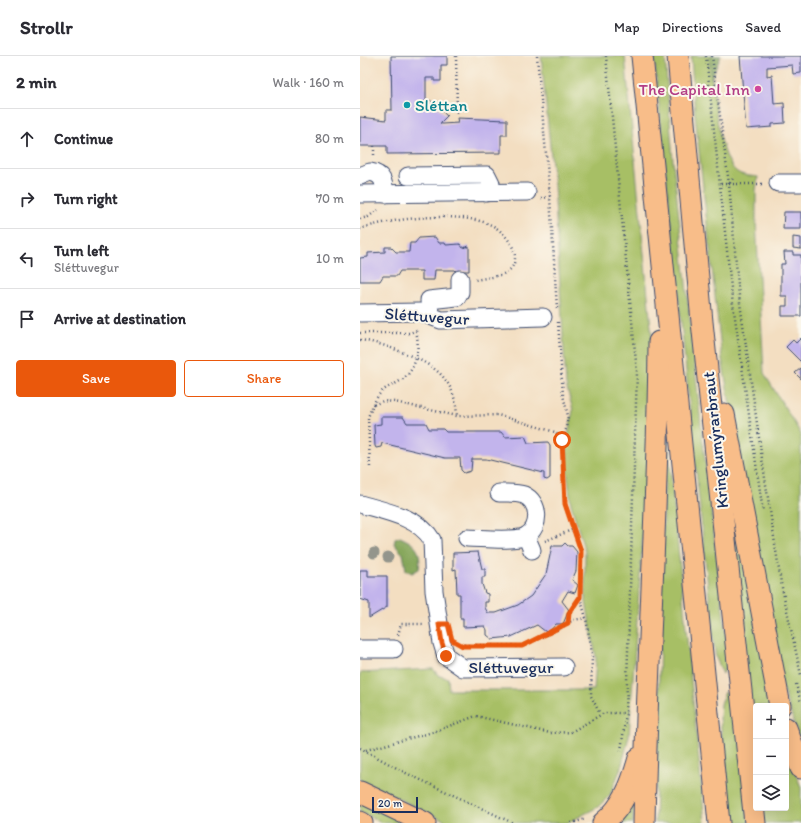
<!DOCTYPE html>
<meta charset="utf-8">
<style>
body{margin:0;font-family:Itim,sans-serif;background:#f2f2f3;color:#2b2b33}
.controls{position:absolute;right:12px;bottom:12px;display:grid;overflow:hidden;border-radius:4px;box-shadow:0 4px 16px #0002}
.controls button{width:36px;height:36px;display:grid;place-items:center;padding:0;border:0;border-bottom:1px solid #e1e1e2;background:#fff;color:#2b2b33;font:20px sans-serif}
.scale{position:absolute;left:12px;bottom:10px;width:46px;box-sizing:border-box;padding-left:4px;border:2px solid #1b2f5e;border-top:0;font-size:11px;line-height:14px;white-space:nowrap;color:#1b2f5e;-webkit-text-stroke:3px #fbf7ec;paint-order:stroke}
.stop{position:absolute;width:12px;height:12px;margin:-9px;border:3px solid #ea580c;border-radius:50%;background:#fff}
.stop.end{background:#ea580c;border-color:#fff;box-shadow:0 1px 4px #0008}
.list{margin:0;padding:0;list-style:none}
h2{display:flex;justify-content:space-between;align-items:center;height:52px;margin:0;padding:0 16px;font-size:17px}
h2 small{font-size:13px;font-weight:400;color:#7c7c81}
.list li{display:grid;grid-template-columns:26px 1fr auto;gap:12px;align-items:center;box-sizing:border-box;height:60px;padding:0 16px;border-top:1px solid #e1e1e2}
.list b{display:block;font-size:15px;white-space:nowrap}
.list p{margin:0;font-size:13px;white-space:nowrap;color:#7c7c81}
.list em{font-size:13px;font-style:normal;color:#7c7c81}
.actions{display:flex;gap:8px;padding:12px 16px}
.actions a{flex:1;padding:9px 0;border:1px solid #ea580c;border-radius:4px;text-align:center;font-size:14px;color:#ea580c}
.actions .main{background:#ea580c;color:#fff}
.icon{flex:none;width:22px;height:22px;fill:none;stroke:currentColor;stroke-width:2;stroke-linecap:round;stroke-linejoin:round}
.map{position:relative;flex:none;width:441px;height:767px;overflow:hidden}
header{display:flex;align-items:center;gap:24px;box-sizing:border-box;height:56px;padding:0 20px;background:#fff;border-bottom:1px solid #e1e1e2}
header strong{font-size:19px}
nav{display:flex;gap:22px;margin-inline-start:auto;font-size:14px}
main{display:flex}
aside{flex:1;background:#fff}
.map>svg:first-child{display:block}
</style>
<header>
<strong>Strollr</strong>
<nav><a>Map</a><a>Directions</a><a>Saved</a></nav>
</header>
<main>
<aside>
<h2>2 min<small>Walk · 160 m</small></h2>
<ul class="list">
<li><svg class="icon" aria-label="ahead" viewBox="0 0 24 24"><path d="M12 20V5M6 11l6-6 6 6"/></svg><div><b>Continue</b></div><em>80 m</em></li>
<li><svg class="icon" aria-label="right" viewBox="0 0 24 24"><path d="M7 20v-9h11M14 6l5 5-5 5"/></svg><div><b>Turn right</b></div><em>70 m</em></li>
<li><svg class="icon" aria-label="left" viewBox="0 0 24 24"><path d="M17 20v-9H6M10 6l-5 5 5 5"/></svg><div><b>Turn left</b><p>Sléttuvegur</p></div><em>10 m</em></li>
<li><svg class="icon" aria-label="arrive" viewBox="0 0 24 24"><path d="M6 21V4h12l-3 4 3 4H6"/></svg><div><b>Arrive at destination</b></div></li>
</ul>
<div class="actions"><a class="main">Save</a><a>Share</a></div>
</aside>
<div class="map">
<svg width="441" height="767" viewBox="0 0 441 767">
<rect width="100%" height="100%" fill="#fbf7ec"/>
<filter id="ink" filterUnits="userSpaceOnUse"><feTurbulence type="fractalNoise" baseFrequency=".025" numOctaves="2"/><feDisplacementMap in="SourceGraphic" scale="8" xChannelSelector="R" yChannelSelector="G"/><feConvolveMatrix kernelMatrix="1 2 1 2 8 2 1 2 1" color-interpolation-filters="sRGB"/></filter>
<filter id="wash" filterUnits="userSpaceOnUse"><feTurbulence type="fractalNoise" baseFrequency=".012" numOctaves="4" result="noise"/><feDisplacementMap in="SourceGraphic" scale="16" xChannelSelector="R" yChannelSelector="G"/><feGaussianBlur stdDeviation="0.9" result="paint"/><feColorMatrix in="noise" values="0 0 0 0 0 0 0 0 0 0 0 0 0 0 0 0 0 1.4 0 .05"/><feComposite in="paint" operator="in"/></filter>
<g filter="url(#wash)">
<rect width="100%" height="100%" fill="#f3dec1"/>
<g fill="#a7bf65" stroke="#617762">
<polygon points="181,0 265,0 292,282 292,345 269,680 261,712 250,739 238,751 207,767 90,767 0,724 0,617 73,613 79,620 88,622 89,634 234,634 236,602 225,540 225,496 211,448 207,414 207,385 213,354 206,329 194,129"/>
<polygon points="294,0 305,0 313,105 343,387 369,605 363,618 356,602 354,590"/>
<path d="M 331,0 L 350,0 C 352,24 357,102 377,116 C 383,120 391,120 398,121 L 396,134 L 396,164 L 404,317 L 441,378 L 441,689 L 422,630 L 401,525 L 362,303 L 335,59 Z"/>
<polygon points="306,368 345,767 295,767"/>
<polygon points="360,373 412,650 396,650 396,707"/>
<polygon points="365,636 371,644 378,660 389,767 370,767 360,661 361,648"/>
<polygon points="426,693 441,731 441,767 402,767 401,752 426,752"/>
<polygon points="274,738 273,767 256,767"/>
<polygon points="0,745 44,767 23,767 0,756"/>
</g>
<g fill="#85a65a" stroke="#506a5c">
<polygon points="350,0 361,0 351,23"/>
<path d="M 40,481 C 56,488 62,495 59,513 L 52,517 L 46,514 L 43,498 L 34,488 L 35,483 Z"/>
</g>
<g id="blocks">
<g fill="#c2b4ec">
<polygon points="31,0 87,0 87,9 81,9 81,25 74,25 74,22 66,22 66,46 62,46 62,48 64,50 70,44 87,60 80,67 82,68 98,67 97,62 147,64 147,79 141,79 141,97 27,98 27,90 0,90 0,61 26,64 26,54 32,54"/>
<polygon points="380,0 441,0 441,17 433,18 432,9 407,11 407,20 412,19 414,48 424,47 425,67 412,68 412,71 386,73"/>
<polygon points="424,156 441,156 441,173 423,173"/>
<polygon points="75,181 79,187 85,187 86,189 100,188 103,192 109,190 109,215 100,215 100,219 95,214 75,214 74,224 62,224 62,215 40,215 37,220 23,220 20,225 0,225 0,202 8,201 8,197 25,196 25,191 31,191 36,196 49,196 50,187 55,187 59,182"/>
<polygon points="433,181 441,182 441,193 433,192"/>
<polygon points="424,196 433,196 433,199 441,199 441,260 422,260 422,250 427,250 427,240 421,240 421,208 425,208"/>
<polygon points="441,282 441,306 426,291 433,284 436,287"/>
<polygon points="441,312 441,323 435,317"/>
<polygon points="21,361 43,361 47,367 66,367 69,373 83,373 86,376 141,376 145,381 165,380 168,387 188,386 190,389 190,422 187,424 184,423 184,417 126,403 112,403 111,415 104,417 101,414 100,402 85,402 22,387 21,391 16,392 15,390 14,369 21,368"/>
<polygon points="205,487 208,490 212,490 217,496 216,515 212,524 218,529 215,537 208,535 202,545 209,554 203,568 196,568 189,576 186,576 177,569 151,581 132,583 127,579 127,574 125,570 103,571 103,562 100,562 100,538 97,538 96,513 93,514 93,497 118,496 122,513 125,513 125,521 122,521 122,528 125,537 128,538 128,546 125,546 125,552 128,557 136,557 158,549 171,540 186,518 192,490 202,490"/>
<polygon points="0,514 8,514 8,520 27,520 27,551 9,562 9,546 0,543"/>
</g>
</g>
</g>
<g filter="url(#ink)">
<use href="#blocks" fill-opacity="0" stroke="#3b496d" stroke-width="1"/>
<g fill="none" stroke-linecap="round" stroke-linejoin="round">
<g stroke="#3b496d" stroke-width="19">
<g id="minor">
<path d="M 0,120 L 10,116 C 23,118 24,126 25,138"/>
<polyline points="48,120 127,119 131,127 129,134 126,137"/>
<polyline points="418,127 441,127"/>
<polyline points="0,138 167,136"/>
<polyline points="0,257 60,256 81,264 183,261"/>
<polyline points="70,260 69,244 97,241 100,236 100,223"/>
<path d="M 0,448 C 24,455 59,461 72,484 L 74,535 L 82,587 L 86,600 L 103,612 L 204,611"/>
<polyline points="166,480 172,494"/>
<path d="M 107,482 C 121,482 154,486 166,480 C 181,471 180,446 164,439 C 156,436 147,437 139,437"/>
<polyline points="0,593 34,593"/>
</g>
</g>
<g stroke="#3b496d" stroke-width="23">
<g id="major">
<polyline points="282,0 359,767"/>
<polyline points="318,0 342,266 395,767"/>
<polyline points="364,358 420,650"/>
<polyline points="426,672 441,712"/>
<polyline points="0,736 65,767"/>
<polyline points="0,766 2,767"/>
<path d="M 243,767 C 264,750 272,727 279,702"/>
<path d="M 284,767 C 287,607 298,446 299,286"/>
</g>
</g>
<g stroke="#3b496d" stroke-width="2.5" stroke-dasharray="1 3" stroke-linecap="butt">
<polyline points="96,0 97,58"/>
<polyline points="177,0 190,141 197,253"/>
<polyline points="246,0 277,316 266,657 261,695"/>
<polyline points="346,0 372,241 403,456"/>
<polyline points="352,0 369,128 379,240 401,396 421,527 441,619"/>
<polyline points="14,90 14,101"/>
<polyline points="370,127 374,121"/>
<polyline points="361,128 403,128"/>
<polyline points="181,142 190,141"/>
<polyline points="0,163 8,161 18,154"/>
<path d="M 0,173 C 32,162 97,155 129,168 C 145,174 167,202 147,216 C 139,221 124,222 115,224"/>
<polyline points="198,266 203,339 208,360 206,373 202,384 205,448 221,495 220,541 226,562 232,598 231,640 240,658"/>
<polyline points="0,277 50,277 57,274"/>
<path d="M 0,284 C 15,286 30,291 44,297 C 76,310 95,323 97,360"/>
<path d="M 13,349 C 22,330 28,333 43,323 C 57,312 60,291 56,275"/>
<polyline points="10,411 8,361 13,349 23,345 35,346 97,360 138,359 195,376 202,384"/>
<polyline points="185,485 214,473"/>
<polyline points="208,567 209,557 220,541"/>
<polyline points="38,579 41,568 64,568"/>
<polyline points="100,589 162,590 200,572 213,564 226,562"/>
<polyline points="436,628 441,647"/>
<polyline points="0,692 46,717 153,767"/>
<polyline points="6,694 73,676 116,660 190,677 211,676 244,657 266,657"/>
<polyline points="211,767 226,763"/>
</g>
<use href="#minor" stroke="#fff" stroke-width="17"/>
<use href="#major" stroke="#f8bd89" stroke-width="21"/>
</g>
<g fill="#93958c">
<circle cx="14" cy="497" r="5.5"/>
<circle cx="28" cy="501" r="5.5"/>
</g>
</g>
<g fill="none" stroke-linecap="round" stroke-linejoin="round" filter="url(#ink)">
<polyline stroke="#ea580c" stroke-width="5" points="86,600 82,587 79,568 88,568 92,584 103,590 162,590 208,567 209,557 220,541 221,495 205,448 202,384"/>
</g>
<circle fill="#d1479c" stroke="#fbf7ec" stroke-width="1.5" cx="398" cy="33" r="4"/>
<circle fill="#0f9aa8" stroke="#fbf7ec" stroke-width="1.5" cx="47" cy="49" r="4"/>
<g text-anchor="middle" stroke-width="4" stroke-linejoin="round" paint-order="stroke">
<g font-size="17" fill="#b23c85" stroke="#fbf7ec" text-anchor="end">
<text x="390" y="39">The Capital Inn</text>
</g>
<g font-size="17" fill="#0d838f" stroke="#fbf7ec" text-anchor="start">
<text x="55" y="55">Sléttan</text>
</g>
<g font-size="17" fill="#1b2f5e" stroke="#fbf7ec">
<text transform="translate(67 260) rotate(4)" y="6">Sléttuvegur</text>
<text transform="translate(355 384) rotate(-96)" y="6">Kringlumýrarbraut</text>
<text x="151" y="617">Sléttuvegur</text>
</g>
</g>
</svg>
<div class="controls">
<button>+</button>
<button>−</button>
<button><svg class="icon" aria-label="layers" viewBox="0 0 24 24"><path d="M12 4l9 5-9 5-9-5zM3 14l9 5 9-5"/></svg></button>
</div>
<div class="scale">20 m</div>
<div class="stop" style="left:202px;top:384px"></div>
<div class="stop end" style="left:86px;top:600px"></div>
</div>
</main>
